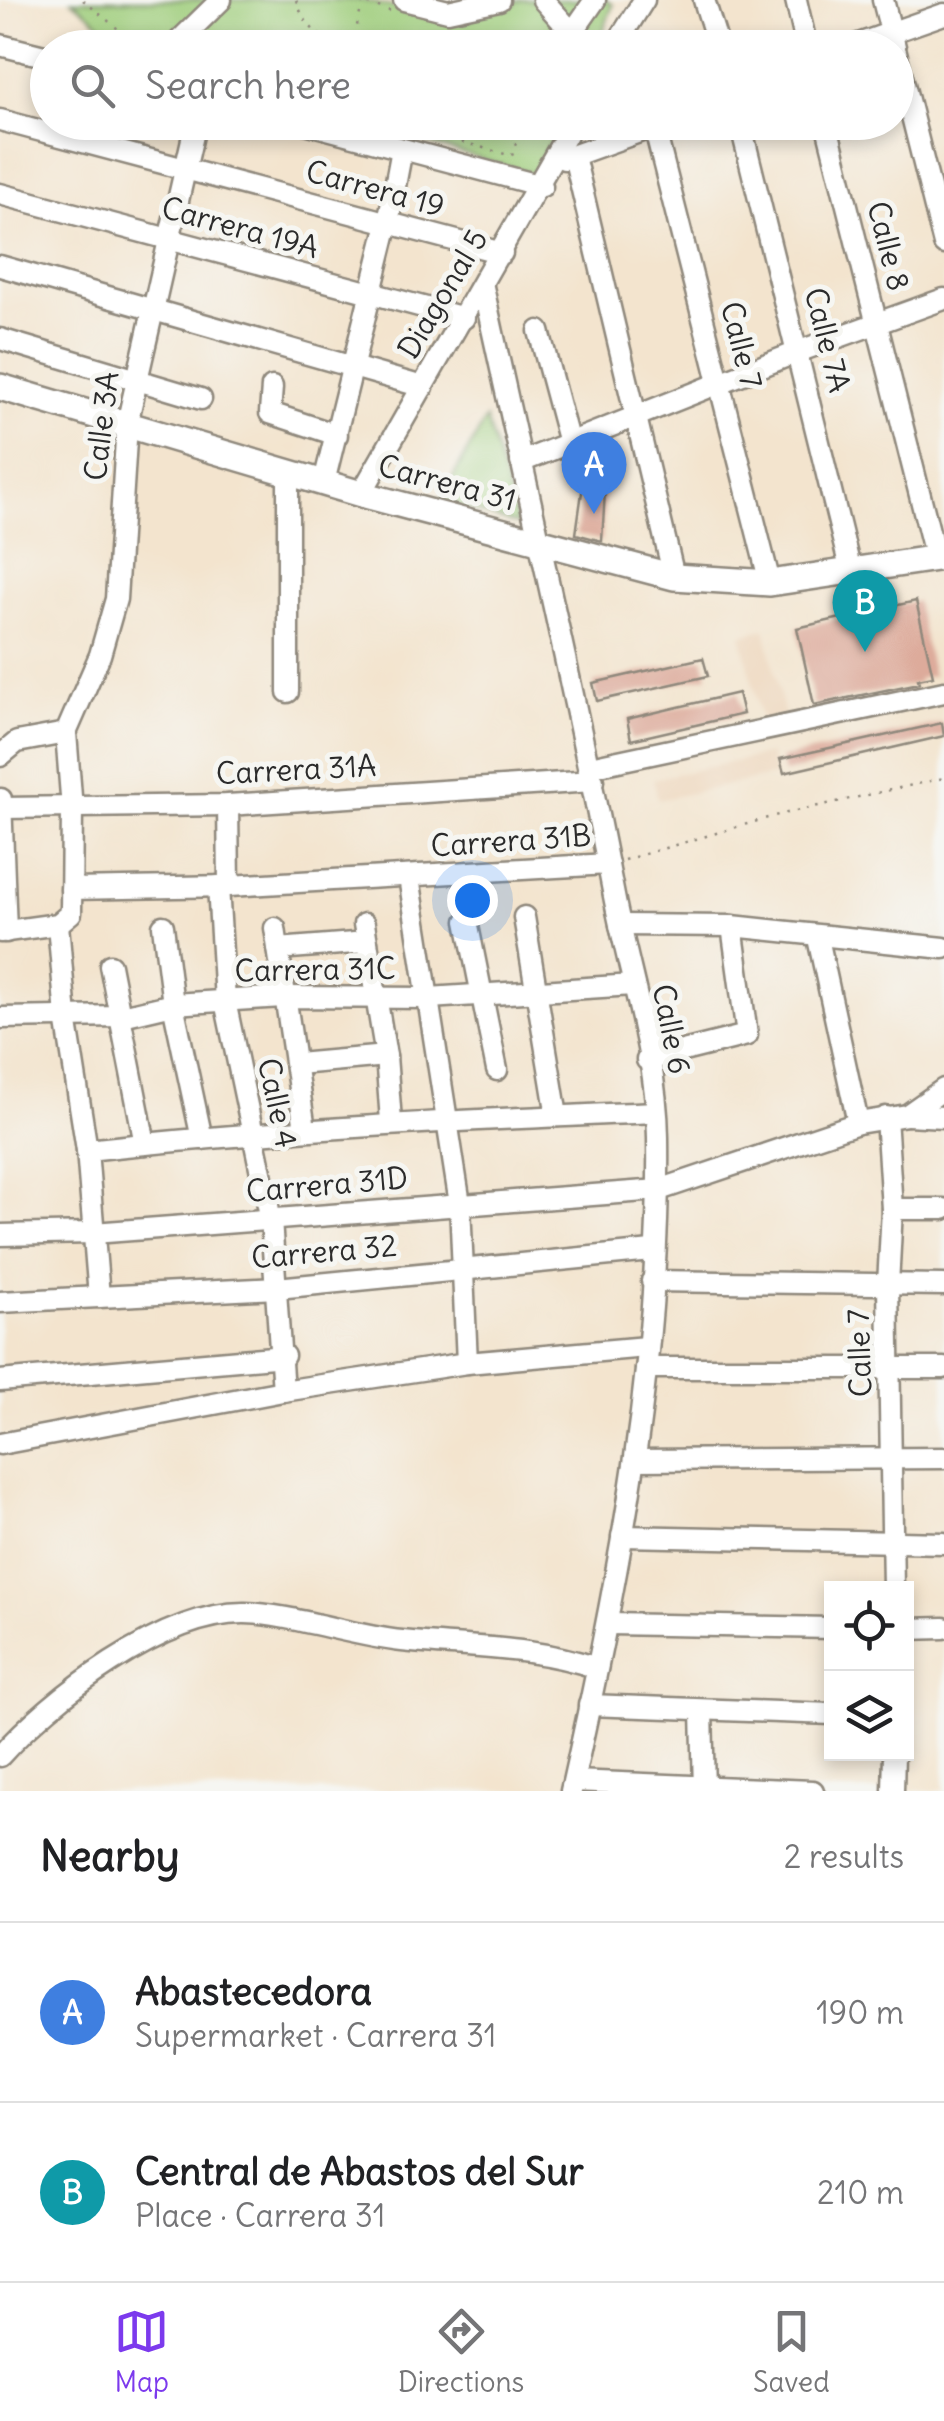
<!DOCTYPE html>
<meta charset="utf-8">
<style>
body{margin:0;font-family:Delius,sans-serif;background:#f6f6f6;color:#202124}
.controls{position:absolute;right:30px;bottom:30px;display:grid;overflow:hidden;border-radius:0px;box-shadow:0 5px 15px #0003}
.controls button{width:90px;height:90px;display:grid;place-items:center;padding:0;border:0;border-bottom:2px solid #e0e0e0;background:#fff;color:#202124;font:50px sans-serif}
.you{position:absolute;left:472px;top:900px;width:35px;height:35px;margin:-25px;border:8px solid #fff;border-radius:50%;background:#1a73e8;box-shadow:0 0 0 15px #1a73e833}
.badge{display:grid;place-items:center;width:65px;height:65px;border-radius:50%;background:#7c3aed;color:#fff;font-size:32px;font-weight:700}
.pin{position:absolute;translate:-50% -82px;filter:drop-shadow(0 2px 5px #0008)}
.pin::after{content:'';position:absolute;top:52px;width:35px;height:30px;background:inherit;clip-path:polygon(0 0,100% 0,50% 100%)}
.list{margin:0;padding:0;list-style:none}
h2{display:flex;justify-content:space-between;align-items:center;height:130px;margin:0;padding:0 40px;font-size:42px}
h2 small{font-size:32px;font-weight:400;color:#757577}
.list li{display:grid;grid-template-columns:65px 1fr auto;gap:30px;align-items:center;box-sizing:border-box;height:180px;padding:0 40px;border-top:2px solid #e0e0e0}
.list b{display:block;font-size:38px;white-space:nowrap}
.list p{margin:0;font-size:32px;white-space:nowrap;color:#757577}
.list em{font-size:32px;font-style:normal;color:#757577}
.icon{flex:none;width:55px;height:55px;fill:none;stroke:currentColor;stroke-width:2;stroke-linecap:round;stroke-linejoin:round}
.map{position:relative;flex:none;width:944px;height:1791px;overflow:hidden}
.search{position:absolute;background:#fff;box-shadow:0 5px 15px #0003;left:30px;right:30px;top:30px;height:110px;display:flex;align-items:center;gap:25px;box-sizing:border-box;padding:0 35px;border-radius:55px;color:#757577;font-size:38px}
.sheet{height:490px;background:#fff}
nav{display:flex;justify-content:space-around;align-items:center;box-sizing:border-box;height:140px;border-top:2px solid #e0e0e0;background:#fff;font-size:28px;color:#757577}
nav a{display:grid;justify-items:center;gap:5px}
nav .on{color:#7c3aed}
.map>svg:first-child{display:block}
</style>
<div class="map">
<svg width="944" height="1791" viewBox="0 0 944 1791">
<rect width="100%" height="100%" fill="#f6f6f2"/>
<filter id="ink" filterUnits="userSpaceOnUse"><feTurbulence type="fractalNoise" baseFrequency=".01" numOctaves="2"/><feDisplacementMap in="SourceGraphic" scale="20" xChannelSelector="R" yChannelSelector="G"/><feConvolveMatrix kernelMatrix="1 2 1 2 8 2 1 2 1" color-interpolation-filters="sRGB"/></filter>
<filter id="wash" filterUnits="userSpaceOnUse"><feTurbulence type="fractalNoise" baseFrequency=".0048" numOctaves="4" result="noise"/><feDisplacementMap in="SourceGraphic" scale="40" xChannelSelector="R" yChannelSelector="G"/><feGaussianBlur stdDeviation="2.25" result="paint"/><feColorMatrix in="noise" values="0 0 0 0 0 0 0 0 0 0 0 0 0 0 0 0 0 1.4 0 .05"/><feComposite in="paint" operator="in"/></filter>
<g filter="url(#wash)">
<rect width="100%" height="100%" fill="#f3e4ce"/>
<g fill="#eed6bb">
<polygon points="765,629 785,716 762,721 741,635"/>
<polygon points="770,754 775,775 658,800 653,779"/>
</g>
<g fill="#9fcd7b" stroke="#657c53" stroke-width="2.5">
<polygon points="72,0 359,0 451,19 522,0 605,0 613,5 597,47 129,48"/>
<polygon points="356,123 560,123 534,174"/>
<polygon points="486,419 518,525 440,500"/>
</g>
<g id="blocks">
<g fill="#ddab9b">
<polygon points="606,475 602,541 576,534 584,478"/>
<polygon points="916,601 933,676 918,679 919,683 814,705 797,628"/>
<polygon points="703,658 708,676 597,701 593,683"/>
<polygon points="738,693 743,714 631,740 627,719"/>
<polygon points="942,723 944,736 784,773 780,759"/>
</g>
</g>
</g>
<g filter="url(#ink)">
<use href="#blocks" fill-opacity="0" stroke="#8f887c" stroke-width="2.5"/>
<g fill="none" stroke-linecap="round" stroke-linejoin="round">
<g stroke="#8f887c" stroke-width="25">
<g id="minor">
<polyline points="404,0 448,11 499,0"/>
<polyline points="543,0 568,28 577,26 595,0"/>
<polyline points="704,0 719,48"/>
<polyline points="796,0 807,48"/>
<polyline points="883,0 895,47"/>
<polyline points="0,45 48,57"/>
<polyline points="179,48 177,43 221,0"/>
<polyline points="614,48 644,0"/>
<polyline points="847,48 944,14"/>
<polyline points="896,52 944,244"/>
<polyline points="0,120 502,253"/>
<polyline points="301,122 542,186"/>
<polyline points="653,122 770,583"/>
<polyline points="740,122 851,572"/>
<polyline points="826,122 936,559"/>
<polyline points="574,156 674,577"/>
<polyline points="564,159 664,123"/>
<polyline points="0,194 464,318"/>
<polyline points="0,266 423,387"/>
<path d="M 483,287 C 527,490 575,692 614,896 C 629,974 657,1057 658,1137 C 661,1358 619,1577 571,1791"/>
<polyline points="539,331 569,443"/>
<polyline points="0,339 201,399"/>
<polyline points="272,387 270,413 337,435"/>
<polyline points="521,462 800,351 944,299"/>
<polyline points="288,472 288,692"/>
<polyline points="324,482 388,223 402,149"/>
<polyline points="361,494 574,122"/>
<polyline points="0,756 17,742 66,733"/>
<polyline points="590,767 944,692"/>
<polyline points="1,799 6,932"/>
<polyline points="228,805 229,886"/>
<polyline points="3,808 228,805 593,781"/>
<polyline points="409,877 460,1204 467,1363"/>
<polyline points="218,886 225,1001 271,1220 283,1391"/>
<polyline points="71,889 229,886 608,864"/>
<polyline points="524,917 557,1116"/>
<polyline points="467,921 497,1070"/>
<polyline points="58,924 66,1017 87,1150 99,1297"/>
<polyline points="364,924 386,1056 391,1121"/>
<polyline points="620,925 732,926 944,948"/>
<polyline points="163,926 173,1004 202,1139"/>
<polyline points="275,928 305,1129"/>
<polyline points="0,932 58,924 71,913 72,809 66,733 100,655 116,599 127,424 196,122"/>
<polyline points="818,938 858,1123"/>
<polyline points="278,949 367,942"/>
<polyline points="110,965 145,1144"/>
<polyline points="0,1018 122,1016 173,1004 283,997 429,998 633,985"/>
<polyline points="647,1060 747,1035 732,926"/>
<polyline points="297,1064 386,1056"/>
<polyline points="907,1115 944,1117"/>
<polyline points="886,1117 892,1209 888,1285 893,1588"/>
<path d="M 87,1150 C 277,1129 466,1120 656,1112"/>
<polyline points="892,1209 944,1209"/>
<polyline points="0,1235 93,1233 659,1190 858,1123 907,1115 944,1089"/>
<polyline points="652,1281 944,1285"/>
<polyline points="0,1302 277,1288 652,1251"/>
<polyline points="646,1368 944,1368"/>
<polyline points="0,1381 284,1356"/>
<polyline points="0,1444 283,1391 467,1363 646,1347"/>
<polyline points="636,1460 944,1458"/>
<polyline points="622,1536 944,1543"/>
<polyline points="609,1624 832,1628"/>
<polyline points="906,1629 944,1628"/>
<polyline points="589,1705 832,1714"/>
<polyline points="702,1710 704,1791"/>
<path d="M 0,1756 C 51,1698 164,1612 245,1613 C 290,1614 353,1636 402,1641 C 469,1648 534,1646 597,1668"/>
<polyline points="574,1781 813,1791"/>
<polyline points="893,1791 894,1754"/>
</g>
</g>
<g stroke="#8f887c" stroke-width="30">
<polyline id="major" points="0,387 361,494 674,577 770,583 944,557"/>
</g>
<g stroke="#8f887c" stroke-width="2.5" stroke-dasharray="2.5 8" stroke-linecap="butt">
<polyline points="83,0 135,43 161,44"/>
<path d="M 296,0 C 307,30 319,38 350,48"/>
<polyline points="358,0 390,11"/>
<polyline points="462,28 512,39 520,48"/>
<polyline points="352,46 362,5"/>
<polyline points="432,48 438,29"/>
<polyline points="391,122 512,156 522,122"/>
<polyline points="624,860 778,815 944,778"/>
</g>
<use href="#minor" stroke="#fff" stroke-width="20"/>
<use href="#major" stroke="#fff" stroke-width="25"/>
</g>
</g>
<g text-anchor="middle" stroke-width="10" stroke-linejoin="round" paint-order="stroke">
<g font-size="30" fill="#2b2b2b" stroke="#f6f6f2">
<text transform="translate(375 189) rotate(15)" y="10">Carrera 19</text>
<text transform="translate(240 228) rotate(15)" y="10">Carrera 19A</text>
<text transform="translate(888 246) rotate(76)" y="10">Calle 8</text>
<text transform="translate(443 294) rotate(-59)" y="10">Diagonal 5</text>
<text transform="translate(827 340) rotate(76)" y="10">Calle 7A</text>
<text transform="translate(741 345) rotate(76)" y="10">Calle 7</text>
<text transform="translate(102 426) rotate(-83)" y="10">Calle 3A</text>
<text transform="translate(447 483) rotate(15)" y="10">Carrera 31</text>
<text transform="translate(296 770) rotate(-3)" y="10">Carrera 31A</text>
<text transform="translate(511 841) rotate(-4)" y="10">Carrera 31B</text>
<text transform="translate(315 970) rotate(-1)" y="10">Carrera 31C</text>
<text transform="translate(671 1029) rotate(79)" y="10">Calle 6</text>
<text transform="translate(277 1103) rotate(78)" y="10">Calle 4</text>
<text transform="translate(327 1185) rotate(-5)" y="10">Carrera 31D</text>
<text transform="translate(324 1252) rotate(-5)" y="10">Carrera 32</text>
<text transform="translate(860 1353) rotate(-92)" y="10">Calle 7</text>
</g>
</g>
</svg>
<div class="controls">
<button><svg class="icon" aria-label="locate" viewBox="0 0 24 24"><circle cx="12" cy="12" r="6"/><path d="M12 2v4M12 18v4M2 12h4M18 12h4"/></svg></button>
<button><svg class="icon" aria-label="layers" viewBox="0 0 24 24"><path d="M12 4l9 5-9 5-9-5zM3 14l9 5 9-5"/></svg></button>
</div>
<div class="you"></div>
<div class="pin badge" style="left:594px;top:514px;background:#3f7fe0">A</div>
<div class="pin badge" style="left:865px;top:652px;background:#0f9aa8">B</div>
<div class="search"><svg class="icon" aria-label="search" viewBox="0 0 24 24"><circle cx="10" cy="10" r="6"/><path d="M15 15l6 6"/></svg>Search here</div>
</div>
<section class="sheet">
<h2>Nearby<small>2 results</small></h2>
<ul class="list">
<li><span class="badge" style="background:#3f7fe0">A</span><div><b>Abastecedora</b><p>Supermarket · Carrera 31</p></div><em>190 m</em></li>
<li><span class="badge" style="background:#0f9aa8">B</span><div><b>Central de Abastos del Sur</b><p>Place · Carrera 31</p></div><em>210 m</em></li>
</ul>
</section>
<nav>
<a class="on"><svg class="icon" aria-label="map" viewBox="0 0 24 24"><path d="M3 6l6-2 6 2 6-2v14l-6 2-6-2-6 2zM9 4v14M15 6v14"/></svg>Map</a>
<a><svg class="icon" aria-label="directions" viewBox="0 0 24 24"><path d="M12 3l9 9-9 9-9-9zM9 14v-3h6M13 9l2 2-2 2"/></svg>Directions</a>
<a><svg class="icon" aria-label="saved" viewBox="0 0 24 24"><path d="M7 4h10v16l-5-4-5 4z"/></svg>Saved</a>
</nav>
